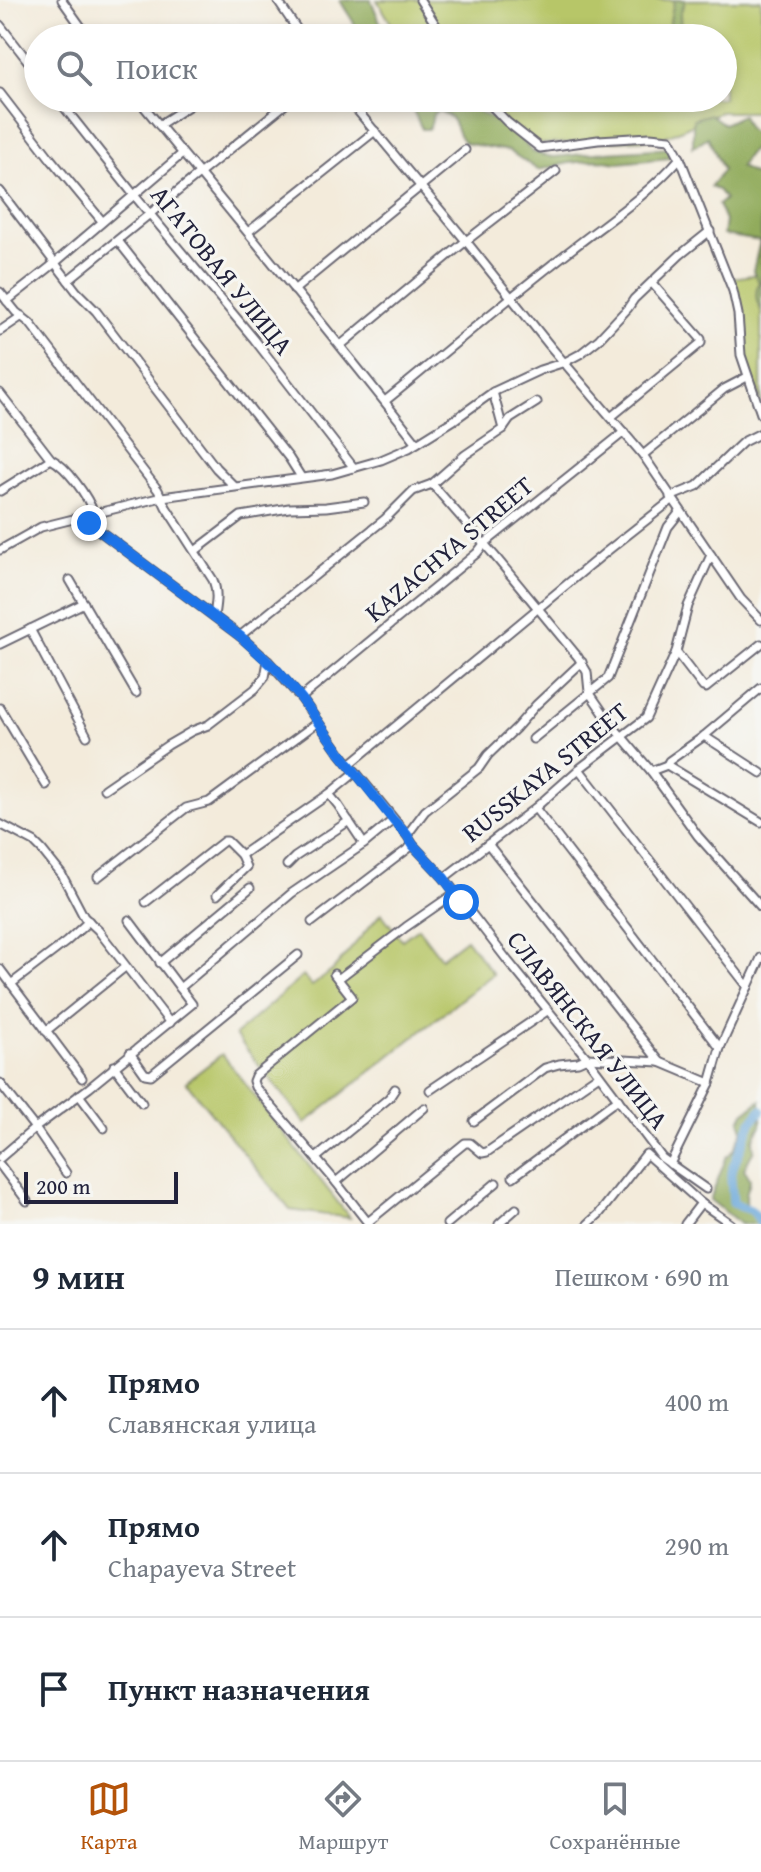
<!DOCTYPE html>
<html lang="ru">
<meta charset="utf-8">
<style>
body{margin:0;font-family:"Gentium Book Plus",serif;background:#f2f2f3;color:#1f2937}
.scale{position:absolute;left:24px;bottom:20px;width:154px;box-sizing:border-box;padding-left:8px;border:4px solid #22223b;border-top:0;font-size:22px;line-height:28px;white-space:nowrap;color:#22223b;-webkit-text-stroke:6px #f6f6f2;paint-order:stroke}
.stop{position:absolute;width:24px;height:24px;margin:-18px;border:6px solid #1a73e8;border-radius:50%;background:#fff}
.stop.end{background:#1a73e8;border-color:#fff;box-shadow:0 2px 8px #0008}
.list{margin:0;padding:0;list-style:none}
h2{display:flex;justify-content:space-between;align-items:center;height:104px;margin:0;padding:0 32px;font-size:34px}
h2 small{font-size:26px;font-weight:400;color:#747a83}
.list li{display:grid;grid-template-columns:52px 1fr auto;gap:24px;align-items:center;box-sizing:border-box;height:144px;padding:0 32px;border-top:2px solid #e0e1e3}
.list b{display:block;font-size:30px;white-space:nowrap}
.list p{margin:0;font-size:26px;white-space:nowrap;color:#747a83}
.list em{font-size:26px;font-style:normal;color:#747a83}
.icon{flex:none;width:44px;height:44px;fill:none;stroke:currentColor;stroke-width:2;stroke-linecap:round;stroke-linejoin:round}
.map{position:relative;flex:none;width:761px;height:1224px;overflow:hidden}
.search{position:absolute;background:#fff;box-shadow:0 4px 12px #0003;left:24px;right:24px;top:24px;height:88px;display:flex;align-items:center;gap:20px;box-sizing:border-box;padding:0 28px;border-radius:44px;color:#747a83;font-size:30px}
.sheet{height:536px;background:#fff}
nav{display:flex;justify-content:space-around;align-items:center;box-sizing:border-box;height:112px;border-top:2px solid #e0e1e3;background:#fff;font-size:22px;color:#747a83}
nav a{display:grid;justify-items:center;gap:4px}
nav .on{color:#b45309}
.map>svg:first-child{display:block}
</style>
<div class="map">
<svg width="761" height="1224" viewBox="0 0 761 1224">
<rect width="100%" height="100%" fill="#f6f6f2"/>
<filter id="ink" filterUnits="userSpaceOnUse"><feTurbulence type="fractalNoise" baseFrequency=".0125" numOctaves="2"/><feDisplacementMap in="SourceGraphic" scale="16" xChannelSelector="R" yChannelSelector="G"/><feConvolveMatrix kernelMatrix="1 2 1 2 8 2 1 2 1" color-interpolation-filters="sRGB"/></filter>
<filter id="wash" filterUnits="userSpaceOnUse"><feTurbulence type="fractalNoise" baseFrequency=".006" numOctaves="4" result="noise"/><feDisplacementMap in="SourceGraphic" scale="32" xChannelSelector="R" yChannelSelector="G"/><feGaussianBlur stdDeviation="1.8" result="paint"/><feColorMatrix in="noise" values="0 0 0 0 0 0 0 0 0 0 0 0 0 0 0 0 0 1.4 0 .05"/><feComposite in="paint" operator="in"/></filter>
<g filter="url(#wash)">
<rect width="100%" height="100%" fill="#f3ebdb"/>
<g fill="#b7c668" stroke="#6c7452" stroke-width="2">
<polygon points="377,0 761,0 761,112 720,112 660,139 540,144 492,116 465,98 723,98 723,38 400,38"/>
<polygon points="761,274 761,403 750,372 743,341 741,314 732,278"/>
<polygon points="381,913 402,940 418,928 441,958 466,939 493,974 305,1123 235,1035 303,976 312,986 333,970"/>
<polygon points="222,1054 350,1218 290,1210 186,1082"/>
</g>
<g fill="#91ab5c" stroke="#5a664c" stroke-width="2">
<path d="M 340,0 L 371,0 L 382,27 L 390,38 L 361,38 C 358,26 346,12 340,0 Z"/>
<path d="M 673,0 L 686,0 L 680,13 L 681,38 L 671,38 C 668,26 671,14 674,2 Z"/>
<path d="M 407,98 L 454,98 L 510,129 L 533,152 L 543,155 L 553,157 L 605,152 L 670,148 L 669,158 L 618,163 L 598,160 L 569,163 L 538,170 L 509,151 L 465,143 C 452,131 461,118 438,111 L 433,114 L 431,124 L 428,129 L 422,129 Z"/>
<path d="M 710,114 L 724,124 L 742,115 L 747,127 L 756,135 L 758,144 L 747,155 L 740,167 L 761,178 L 761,310 C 755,300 755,292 759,282 L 753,271 L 760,241 L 723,235 L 725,221 L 718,205 L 725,199 L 718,190 L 710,187 L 723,170 L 708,137 L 693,147 L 693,119 Z"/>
<path d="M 761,1100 L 761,1125 L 753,1140 L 754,1150 L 744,1169 C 752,1180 751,1180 747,1191 C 745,1196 747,1203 746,1209 L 752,1214 L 760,1215 L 761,1224 L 741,1224 L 710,1200 L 726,1158 L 734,1150 L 743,1130 L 740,1121 L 744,1113 Z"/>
</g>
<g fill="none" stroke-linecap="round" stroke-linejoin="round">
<path stroke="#65a4d8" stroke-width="9" d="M 761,1224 C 750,1202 748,1213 733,1203 L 731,1179 L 733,1167 L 751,1123 L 761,1110"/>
</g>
</g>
<g filter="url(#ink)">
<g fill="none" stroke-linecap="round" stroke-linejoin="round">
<g stroke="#6b6873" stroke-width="11">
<g id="minor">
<polyline points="62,0 89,38"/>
<polyline points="277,0 303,38"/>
<polyline points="420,0 444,38"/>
<polyline points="0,25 38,74"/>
<polyline points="0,93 50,158 102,221"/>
<polyline points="57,98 134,195 254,339 354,468"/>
<path d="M 137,98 C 231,212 326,326 417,443"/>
<polyline points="347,98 466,241 550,346 643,455 741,599 761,620"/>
<polyline points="484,98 507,122 540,148 598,140 650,137 670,139 680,158 733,291 738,314 741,355 761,414"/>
<polyline points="159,125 201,98"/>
<polyline points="0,191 77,292 96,311 216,468 234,486"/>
<polyline points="248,232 375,131"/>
<polyline points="118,241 289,458 301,477"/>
<polyline points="68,280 293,98"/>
<polyline points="294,290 465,150"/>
<path d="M 0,292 L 16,312 L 30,323 L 158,490 L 166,507 L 213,580 C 218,592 216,603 214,616"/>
<polyline points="7,301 50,267 182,154"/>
<polyline points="0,331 22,316"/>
<polyline points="341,345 466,241 556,171"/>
<polyline points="493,392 503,429"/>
<path d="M 0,393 L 51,459 C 67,467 88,496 94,514"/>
<path d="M 385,401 C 447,351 508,298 572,249 C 609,220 649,194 680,158"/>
<polyline points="611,417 701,343 701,339 652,283"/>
<polyline points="643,455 724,389 747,377"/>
<polyline points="432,484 494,555 578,657 587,672 589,692 611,724 651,771 698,836 761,907"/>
<polyline points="0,491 51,459"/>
<polyline points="670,497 697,486 743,442 761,433"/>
<polyline points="87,516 89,523 240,636 268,661 301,698 340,753 407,835 413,845 444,878 508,961 587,1058 662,1158 706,1189"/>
<polyline points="0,550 41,527 162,497 332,474 381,460 409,448 454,420 493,392 540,370 565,362 580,354 599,339 628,308 634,299 680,255 710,231"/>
<polyline points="195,551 241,516 289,508 326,507 364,502"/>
<polyline points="70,580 136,693"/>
<polyline points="30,629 87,736"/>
<polyline points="240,636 385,519 413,491 432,484 465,455 503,429 510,419 537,402"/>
<polyline points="0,644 84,603"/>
<polyline points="676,652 703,687 706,688 761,644"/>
<polyline points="301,698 477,553 484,544 624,432"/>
<polyline points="0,708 46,785"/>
<polyline points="704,736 761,773"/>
<polyline points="533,739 608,678 668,527 680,512"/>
<polyline points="350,764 606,552 672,500"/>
<polyline points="667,765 669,761 704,736 761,688"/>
<polyline points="579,769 748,987"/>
<polyline points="651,771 667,765 761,822"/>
<polyline points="356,772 329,794 338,805 364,844"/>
<polyline points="104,789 168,745 192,731 208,725 255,689 265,677 268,661"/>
<polyline points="535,808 720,1048"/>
<polyline points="0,824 34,842 42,850 62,875 84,917 98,930 170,1023"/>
<polyline points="407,835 425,811 479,768 488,755 516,728 536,705 582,662"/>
<polyline points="488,844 660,1062 710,1083"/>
<polyline points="241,855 329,794"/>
<polyline points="287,865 295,857 349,821"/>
<polyline points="98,877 186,808 209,802 318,722"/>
<polyline points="444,878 535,808 579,769 646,718 676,652 688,606 711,555"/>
<polyline points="146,902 224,841 227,841 241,855 246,867 217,895"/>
<polyline points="312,922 413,845"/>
<polyline points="160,963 250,888"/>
<polyline points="0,969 82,1078"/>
<polyline points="334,974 352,997 255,1076 253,1081 255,1087 336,1182 369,1224"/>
<polyline points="338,979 406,927 455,893"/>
<polyline points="11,984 66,942 89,921"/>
<polyline points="180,988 292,893 364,844 393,820"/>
<polyline points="46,1031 125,967"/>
<polyline points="130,1053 145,1074 151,1075 298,955"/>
<polyline points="114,1066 142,1103"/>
<polyline points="0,1083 35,1128 66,1173"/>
<polyline points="430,1090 547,1011"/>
<polyline points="79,1095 104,1128"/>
<polyline points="474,1121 545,1068 559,1064 578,1062 587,1058 660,1062"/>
<polyline points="0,1158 35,1128 89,1088 192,1004 129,920"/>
<polyline points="316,1158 389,1098 395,1089"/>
<polyline points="670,1164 710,1083 720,1048 761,958"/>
<polyline points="0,1165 27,1201"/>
<polyline points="513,1177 618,1099"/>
<polyline points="336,1182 424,1108"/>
<polyline points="368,1222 465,1143 470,1143 482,1153 487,1152 599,1075"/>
<polyline points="447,1224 496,1183"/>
<polyline points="499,1224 516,1209"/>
<polyline points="588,1224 599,1214 646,1154 701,1203 731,1224"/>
<polyline points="685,1224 701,1203"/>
</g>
</g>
<use href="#minor" stroke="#fff" stroke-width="7"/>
</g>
</g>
<g fill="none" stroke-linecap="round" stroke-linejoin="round" filter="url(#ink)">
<polyline stroke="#1a73e8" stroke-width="10" points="89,523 240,636 278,671 301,698 340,753 393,820 407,835 413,845 444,878 461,902"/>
</g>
<g text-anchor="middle" stroke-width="6" stroke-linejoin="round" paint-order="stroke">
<g font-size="26" fill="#22223b" stroke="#f6f6f2">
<text transform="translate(222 270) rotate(51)" y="9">АГАТОВАЯ УЛИЦА</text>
<text transform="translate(449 549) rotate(-40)" y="9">KAZACHYA STREET</text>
<text transform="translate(545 772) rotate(-39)" y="9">RUSSKAYA STREET</text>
<text transform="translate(588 1030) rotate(52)" y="9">СЛАВЯНСКАЯ УЛИЦА</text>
</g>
</g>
</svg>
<div class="scale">200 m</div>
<div class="stop" style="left:461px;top:902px"></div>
<div class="stop end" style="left:89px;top:523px"></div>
<div class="search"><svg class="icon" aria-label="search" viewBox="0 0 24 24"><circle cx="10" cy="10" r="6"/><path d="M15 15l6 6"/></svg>Поиск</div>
</div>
<section class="sheet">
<h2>9 мин<small>Пешком · 690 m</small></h2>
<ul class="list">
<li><svg class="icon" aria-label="ahead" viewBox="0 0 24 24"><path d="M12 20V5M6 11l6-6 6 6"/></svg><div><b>Прямо</b><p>Славянская улица</p></div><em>400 m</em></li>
<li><svg class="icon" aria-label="ahead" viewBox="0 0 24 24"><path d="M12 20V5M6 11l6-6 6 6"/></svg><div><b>Прямо</b><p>Chapayeva Street</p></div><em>290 m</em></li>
<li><svg class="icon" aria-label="arrive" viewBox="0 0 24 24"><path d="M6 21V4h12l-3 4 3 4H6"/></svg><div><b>Пункт назначения</b></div></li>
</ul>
</section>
<nav>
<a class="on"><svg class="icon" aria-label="map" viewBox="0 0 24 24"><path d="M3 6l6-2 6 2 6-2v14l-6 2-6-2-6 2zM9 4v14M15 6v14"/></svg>Карта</a>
<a><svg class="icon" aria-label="directions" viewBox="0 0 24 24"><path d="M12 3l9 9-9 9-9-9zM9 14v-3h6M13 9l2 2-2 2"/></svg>Маршрут</a>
<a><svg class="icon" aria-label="saved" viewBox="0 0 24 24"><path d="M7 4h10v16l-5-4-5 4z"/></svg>Сохранённые</a>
</nav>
